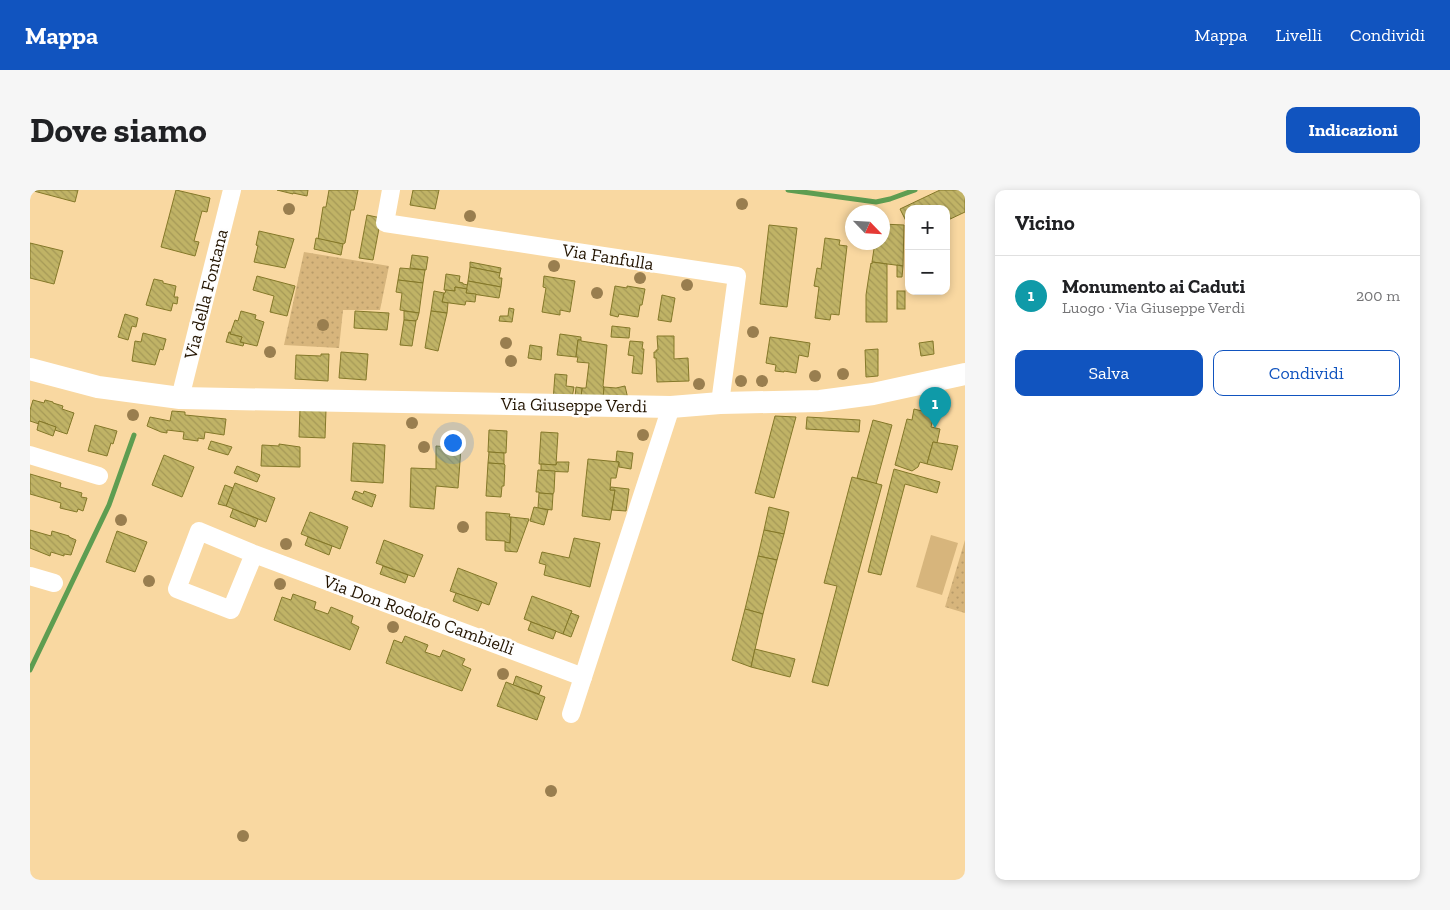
<!DOCTYPE html>
<html lang="it">
<meta charset="utf-8">
<style>
body{margin:0;font-family:"Zilla Slab",serif;background:#f6f6f6;color:#202124}
.controls{position:absolute;right:15px;top:15px;display:grid;overflow:hidden;border-radius:10px;box-shadow:0 2px 8px #0003}
.controls button{width:45px;height:45px;display:grid;place-items:center;padding:0;border:0;border-bottom:1px solid #e0e0e0;background:#fff;color:#202124;font:25px sans-serif}
.compass{position:absolute;left:815px;top:15px;width:45px;height:45px;border-radius:50%;background:#fff;box-shadow:0 2px 8px #0003;rotate:115deg}
.you{position:absolute;left:422px;top:252px;width:18px;height:18px;margin:-12px;border:4px solid #fff;border-radius:50%;background:#1a73e8;box-shadow:0 0 0 8px #1a73e833}
.badge{display:grid;place-items:center;width:32px;height:32px;border-radius:50%;background:#1154bf;color:#fff;font-size:16px;font-weight:700}
.pin{position:absolute;translate:-50% -41px;filter:drop-shadow(0 1px 2px #0008)}
.pin::after{content:'';position:absolute;top:26px;width:18px;height:15px;background:inherit;clip-path:polygon(0 0,100% 0,50% 100%)}
.list{margin:0;padding:0;list-style:none}
h2{display:flex;justify-content:space-between;align-items:center;height:65px;margin:0;padding:0 20px;font-size:21px}
h2 small{font-size:16px;font-weight:400;color:#757577}
.list li{display:grid;grid-template-columns:32px 1fr auto;gap:15px;align-items:center;box-sizing:border-box;height:80px;padding:0 20px;border-top:1px solid #e0e0e0}
.list b{display:block;font-size:19px;white-space:nowrap}
.list p{margin:0;font-size:16px;white-space:nowrap;color:#757577}
.list em{font-size:16px;font-style:normal;color:#757577}
.actions{display:flex;gap:10px;padding:15px 20px}
.actions a{flex:1;padding:11px 0;border:1px solid #1154bf;border-radius:10px;text-align:center;font-size:18px;color:#1154bf}
.actions .main{background:#1154bf;color:#fff}
.map{position:relative;flex:none;width:935px;height:690px;overflow:hidden;border-radius:10px}
header{display:flex;align-items:center;gap:30px;box-sizing:border-box;height:70px;padding:0 25px;background:#1154bf;color:#fff}
header strong{font-size:24px}
nav{display:flex;gap:28px;margin-inline-start:auto;font-size:18px}
.intro{display:flex;align-items:center;justify-content:space-between;box-sizing:border-box;height:120px;padding:0 30px}
h1{margin:0;font-size:35px}
.button{padding:12px 22px;border-radius:10px;background:#1154bf;color:#fff;font-size:18px;font-weight:700}
main{display:flex;gap:30px;padding:0 30px}
aside{flex:1;background:#fff;border-radius:10px;box-shadow:0 2px 8px #0003}
.map>svg:first-child{display:block}
</style>
<header>
<strong>Mappa</strong>
<nav><a>Mappa</a><a>Livelli</a><a>Condividi</a></nav>
</header>
<div class="intro"><h1>Dove siamo</h1><a class="button">Indicazioni</a></div>
<main>
<div class="map">
<svg width="935" height="690" viewBox="0 0 935 690">
<defs>
<pattern id="grass-dots" width="8" height="8" patternUnits="userSpaceOnUse" patternTransform="scale(1.25)"><rect width="8" height="8" fill="#d7b57c"/><path d="M2 2h.1M6 6h.1" fill="none" stroke="#b89b69" stroke-width="1.8" stroke-linecap="round"/></pattern>
<pattern id="building-back-hatch" width="6" height="6" patternUnits="userSpaceOnUse" patternTransform="scale(1.25)"><rect width="6" height="6" fill="#c0b366"/><path d="M-1 5l2 2M0 0l6 6M5-1l2 2" fill="none" stroke="#a59957"/></pattern>
</defs>
<rect width="100%" height="100%" fill="#f9d8a1"/>
<g fill="url(#grass-dots)">
<polygon points="274,62 359,76 350,120 313,120 309,158 254,155"/>
<polygon points="935,350 935,423 915,417"/>
</g>
<polygon fill="#d7b57c" points="901,345 928,353 912,405 886,397"/>
<g fill="none" stroke-linecap="round" stroke-linejoin="round">
<g stroke="#5e9d51" stroke-width="5">
<polyline points="758,0 846,12 860,9 885,0"/>
<polyline points="0,480 79,315 104,245"/>
</g>
</g>
<g fill="url(#building-back-hatch)" stroke="#847829">
<polygon points="0,0 48,0 45,12"/>
<polygon points="146,0 180,8 177,22 172,21 164,51 169,52 165,66 131,57"/>
<polygon points="247,0 278,0 277,6 263,3 263,4"/>
<polygon points="299,0 328,0 324,20 321,20 315,53 313,54 288,49 293,17 296,17"/>
<polygon points="383,0 409,0 405,19 380,15"/>
<polygon points="910,0 935,0 935,22 916,31 916,19 879,19 879,37 870,19"/>
<polygon points="337,25 351,28 343,70 329,68"/>
<polygon points="852,34 874,35 873,76 842,72 845,52 852,52"/>
<polygon points="739,35 767,38 757,117 730,114"/>
<polygon points="229,41 264,49 255,78 224,72 228,56 226,55"/>
<polygon points="286,48 313,54 311,65 284,59"/>
<polygon points="795,48 810,50 809,55 817,56 809,125 801,124 800,130 785,128 789,97 784,96 787,78 791,79"/>
<polygon points="0,53 33,61 24,94 0,88"/>
<polygon points="382,65 398,67 396,80 380,78"/>
<polygon points="440,72 471,78 470,83 440,77"/>
<polygon points="842,72 857,74 857,132 836,132 836,105 839,85 841,73 842,74"/>
<polygon points="867,75 873,76 872,87 867,87"/>
<polygon points="440,77 470,83 469,88 472,88 471,97 438,91"/>
<polygon points="370,78 395,80 393,93 368,90"/>
<polygon points="416,84 430,86 429,92 433,93 433,94 438,95 437,99 425,97 425,101 414,100"/>
<polygon points="227,86 265,96 257,126 240,122 244,106 223,100"/>
<polygon points="514,86 545,91 540,122 530,120 530,125 512,122 516,98 513,97"/>
<polygon points="124,89 133,91 133,93 146,96 144,107 148,107 147,114 143,113 141,121 116,115"/>
<polygon points="368,90 393,93 389,123 370,120 372,103 366,102"/>
<polygon points="438,91 471,97 469,108 436,103"/>
<polygon points="585,96 597,98 597,96 615,99 612,115 610,115 608,127 589,124 588,127 580,125"/>
<polygon points="425,97 437,99 436,103 446,104 445,112 436,111 435,115 412,112 414,103 415,103 416,100 425,101"/>
<polygon points="404,101 414,103 412,112 418,113 417,123 401,121"/>
<rect x="867" y="101" width="8" height="18"/>
<polygon points="632,105 645,108 641,132 628,130"/>
<polygon points="479,118 484,119 482,132 469,131 470,126 478,126"/>
<polygon points="211,121 226,125 225,129 234,132 227,156 210,152 212,147 200,144 205,130 208,131"/>
<polygon points="325,121 359,123 357,140 324,138"/>
<polygon points="374,121 389,123 387,130 386,130 386,131 374,130"/>
<polygon points="401,121 417,123 408,161 395,158"/>
<polygon points="95,124 108,128 106,137 102,136 98,150 88,147"/>
<polygon points="374,130 386,131 382,156 370,155"/>
<polygon points="582,136 600,138 599,148 581,147"/>
<polygon points="199,142 200,142 200,144 212,147 210,152 214,153 213,156 196,152"/>
<polygon points="113,143 136,149 133,160 130,159 125,175 102,171 105,151 111,152"/>
<polygon points="530,144 551,147 551,150 548,150 546,167 527,165"/>
<polygon points="627,146 644,146 644,169 658,168 659,191 627,192 626,168 624,168 624,162 626,162 626,160 628,160"/>
<polygon points="740,147 780,153 778,167 769,165 766,183 754,181 754,182 745,181 746,175 736,173"/>
<polygon points="548,150 551,150 551,151 577,155 573,196 574,197 573,209 551,207 552,198 556,198 559,173 547,172 548,167 546,167"/>
<polygon points="600,151 613,152 612,159 614,159 612,184 602,183 604,166 598,165"/>
<polygon points="903,151 904,164 891,166 889,153"/>
<polygon points="500,155 512,157 511,170 498,168"/>
<polygon points="848,159 848,186 836,187 835,160"/>
<polygon points="311,162 338,164 336,190 309,188"/>
<polygon points="291,164 299,164 298,191 265,189 266,165 291,166"/>
<polygon points="525,184 537,185 536,196 544,197 542,208 523,211"/>
<polygon points="595,196 598,209 573,209 574,197 586,198"/>
<polygon points="546,197 552,198 551,207 545,207"/>
<polygon points="3,210 14,213 15,210 23,212 23,213 33,216 32,219 44,223 37,244 25,240 26,237 18,235 18,234 9,231 9,234 0,231 0,220"/>
<polygon points="270,219 296,220 295,248 269,247"/>
<polygon points="884,219 904,224 901,237 910,239 907,253 903,252 897,274 890,272 888,277 882,281 865,275 877,229 882,230"/>
<polygon points="142,221 155,222 155,225 196,229 194,245 175,242 174,249 168,248 168,251 153,249 154,242 137,240 137,243 131,242 117,236 120,227 140,231"/>
<polygon points="745,226 766,227 744,308 725,303"/>
<polygon points="777,227 830,230 829,242 776,239"/>
<polygon points="843,230 862,235 846,294 827,288"/>
<polygon points="9,231 26,237 23,246 7,240"/>
<polygon points="65,235 87,241 83,254 81,253 77,266 58,261"/>
<polygon points="459,240 477,241 476,263 458,262"/>
<polygon points="511,242 528,243 526,275 509,274"/>
<polygon points="181,251 202,257 198,265 178,259"/>
<polygon points="903,252 928,256 922,280 897,274"/>
<polygon points="323,253 355,255 353,293 321,291"/>
<polygon points="249,254 270,257 270,277 231,276 232,255 249,256"/>
<polygon points="406,256 431,258 428,298 406,296 404,319 380,317 381,278 406,279"/>
<polygon points="587,261 603,263 601,279 589,277 589,272 586,271"/>
<polygon points="459,262 474,263 474,274 458,273"/>
<polygon points="134,265 164,277 152,307 122,295"/>
<polygon points="558,269 589,272 586,288 581,288 580,300 585,300 580,330 552,326"/>
<polygon points="527,272 539,272 538,282 511,281 511,274 526,275"/>
<polygon points="458,273 474,274 475,275 474,296 472,296 471,307 456,306"/>
<polygon points="207,276 230,285 227,292 204,283"/>
<polygon points="864,279 910,292 907,303 875,294 851,385 838,382"/>
<polygon points="508,280 525,281 524,302 523,304 509,303 509,302 506,302"/>
<polygon points="0,284 31,293 30,297 52,303 51,307 57,308 53,321 48,319 47,322 30,318 31,313 0,304"/>
<polygon points="822,287 852,295 798,496 782,492 807,396 794,393"/>
<polygon points="205,293 245,308 236,332 196,316"/>
<polygon points="195,295 203,298 196,316 188,314"/>
<polygon points="581,297 599,299 596,321 582,320 585,300 580,300"/>
<polygon points="325,301 333,304 334,301 346,305 342,317 322,309"/>
<polygon points="509,303 523,304 522,320 508,318"/>
<polygon points="504,317 518,320 514,335 500,331"/>
<polygon points="739,317 759,322 754,344 734,340"/>
<polygon points="203,319 228,329 225,337 200,327"/>
<polygon points="280,322 318,337 310,359 271,344"/>
<polygon points="456,322 480,324 479,327 481,327 480,353 475,352 475,351 456,350"/>
<polygon points="481,327 499,329 487,362 475,361 475,352 480,353"/>
<polygon points="0,340 21,346 22,341 39,346 39,347 46,350 41,365 34,364 34,366 21,362 20,366 0,358"/>
<polygon points="734,340 754,344 747,370 728,366"/>
<polygon points="87,341 117,352 105,382 76,372"/>
<polygon points="278,347 302,356 299,365 275,355"/>
<polygon points="544,348 570,353 560,397 514,385 516,375 509,373 512,362 539,368"/>
<polygon points="354,350 393,365 384,387 346,373"/>
<polygon points="728,366 747,370 733,424 715,419"/>
<polygon points="353,376 378,385 375,393 350,384"/>
<polygon points="428,378 467,393 459,415 420,401"/>
<polygon points="426,403 452,412 448,421 423,411"/>
<polygon points="263,404 286,412 284,419 298,424 301,417 323,426 321,433 329,437 320,460 244,430 252,407 261,410"/>
<polygon points="502,406 542,421 533,444 494,429"/>
<polygon points="715,419 733,424 721,477 702,470"/>
<polygon points="541,423 549,426 541,447 533,444"/>
<polygon points="501,432 526,441 523,449 498,440"/>
<polygon points="375,446 398,455 395,462 410,467 413,460 435,469 432,475 441,479 432,501 356,473 364,450 372,453"/>
<polygon points="725,459 765,469 760,487 721,477"/>
<polygon points="486,486 512,496 509,504 483,495"/>
<polygon points="476,492 515,507 507,530 467,516"/>
</g>
<g fill="none" stroke-linecap="round" stroke-linejoin="round">
<g stroke="#fff" stroke-width="18">
<polyline points="361,0 355,33 707,86 690,213"/>
<polyline points="150,208 202,0"/>
<polyline points="0,265 69,286"/>
<polyline points="224,364 201,420 147,399 169,341 224,364 553,487"/>
<polyline points="0,386 24,393"/>
<polyline points="541,524 641,217"/>
</g>
<polyline stroke="#fff" stroke-width="22" points="0,179 68,197 150,208 641,217 690,213 790,211 843,204 935,184"/>
</g>
<g fill="#997e4f">
<circle cx="712" cy="14" r="6"/>
<circle cx="259" cy="19" r="6"/>
<circle cx="440" cy="26" r="6"/>
<circle cx="524" cy="76" r="6"/>
<circle cx="610" cy="88" r="6"/>
<circle cx="657" cy="95" r="6"/>
<circle cx="567" cy="103" r="6"/>
<circle cx="293" cy="135" r="6"/>
<circle cx="723" cy="142" r="6"/>
<circle cx="476" cy="153" r="6"/>
<circle cx="240" cy="162" r="6"/>
<circle cx="481" cy="171" r="6"/>
<circle cx="813" cy="184" r="6"/>
<circle cx="785" cy="186" r="6"/>
<circle cx="711" cy="191" r="6"/>
<circle cx="732" cy="191" r="6"/>
<circle cx="669" cy="194" r="6"/>
<circle cx="103" cy="225" r="6"/>
<circle cx="382" cy="233" r="6"/>
<circle cx="613" cy="245" r="6"/>
<circle cx="394" cy="257" r="6"/>
<circle cx="91" cy="330" r="6"/>
<circle cx="433" cy="337" r="6"/>
<circle cx="256" cy="354" r="6"/>
<circle cx="119" cy="391" r="6"/>
<circle cx="250" cy="394" r="6"/>
<circle cx="363" cy="437" r="6"/>
<circle cx="473" cy="484" r="6"/>
<circle cx="521" cy="601" r="6"/>
<circle cx="213" cy="646" r="6"/>
</g>
<g text-anchor="middle" stroke-width="5" stroke-linejoin="round" paint-order="stroke">
<g font-size="18" fill="#231400" stroke="#fefefe">
<text transform="translate(578 67) rotate(9)" y="6">Via Fanfulla</text>
<text transform="translate(176 104) rotate(-76)" y="6">Via della Fontana</text>
<text transform="translate(544 215) rotate(1)" y="6">Via Giuseppe Verdi</text>
<text transform="translate(389 425) rotate(20)" y="6">Via Don Rodolfo Cambielli</text>
</g>
</g>
</svg>
<div class="controls">
<button>+</button>
<button>−</button>
</div>
<svg class="compass" viewBox="-18 -18 36 36"><path d="M0-13l5 13h-10z" fill="#e53935"/><path d="M0 13l5-13h-10z" fill="#757577"/></svg>
<div class="you"></div>
<div class="pin badge" style="left:905px;top:238px;background:#0f9aa8">1</div>
</div>
<aside>
<h2>Vicino<small></small></h2>
<ul class="list">
<li><span class="badge" style="background:#0f9aa8">1</span><div><b>Monumento ai Caduti</b><p>Luogo · Via Giuseppe Verdi</p></div><em>200 m</em></li>
</ul>
<div class="actions"><a class="main">Salva</a><a>Condividi</a></div>
</aside>
</main>
